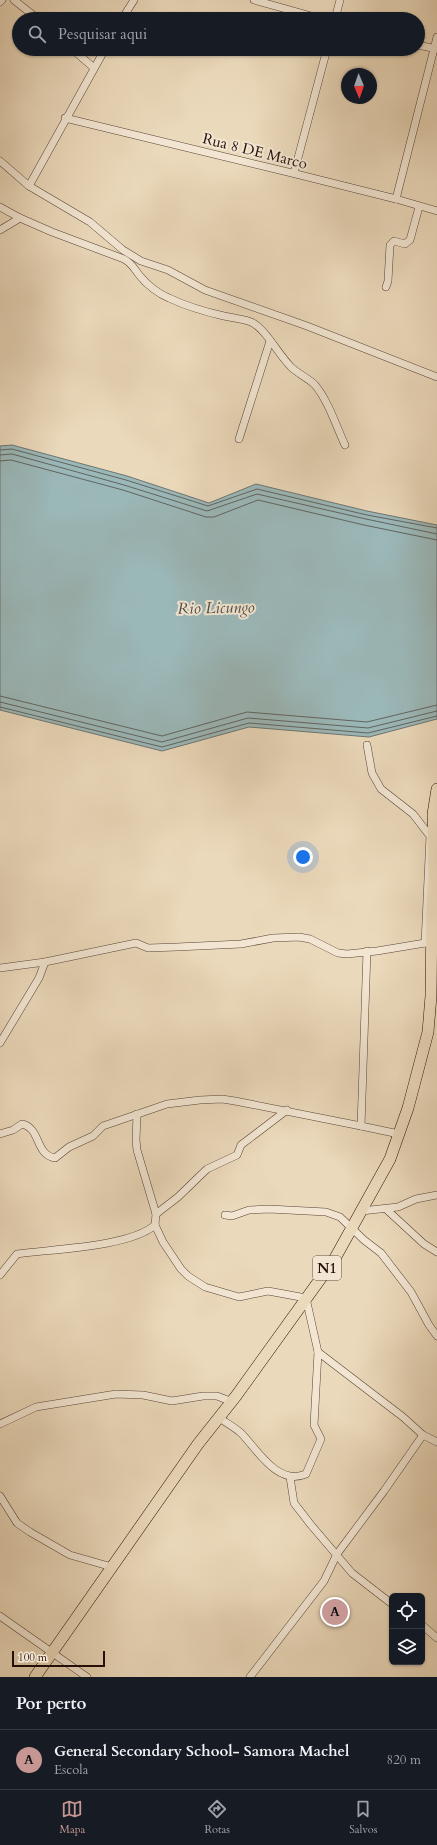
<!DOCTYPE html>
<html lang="pt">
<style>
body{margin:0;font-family:Cardo,serif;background:#20242c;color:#f1f3f6}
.controls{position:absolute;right:12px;bottom:12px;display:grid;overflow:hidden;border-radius:6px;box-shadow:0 1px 3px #0004}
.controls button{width:36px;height:36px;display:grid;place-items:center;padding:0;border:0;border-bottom:1px solid #363941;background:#171b24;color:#f1f3f6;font:20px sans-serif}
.compass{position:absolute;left:341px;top:68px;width:36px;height:36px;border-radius:50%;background:#171b24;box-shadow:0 1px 3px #0004;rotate:178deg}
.scale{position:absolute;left:12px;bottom:10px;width:93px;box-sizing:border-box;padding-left:4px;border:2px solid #271008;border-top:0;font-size:11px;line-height:14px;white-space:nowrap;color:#271008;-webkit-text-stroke:3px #f2e6d3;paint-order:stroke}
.you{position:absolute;left:303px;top:857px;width:14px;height:14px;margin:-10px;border:3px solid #fff;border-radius:50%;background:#1a73e8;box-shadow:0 0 0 6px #1a73e833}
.badge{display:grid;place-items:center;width:26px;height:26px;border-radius:50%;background:#c59692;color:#111;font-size:13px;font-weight:700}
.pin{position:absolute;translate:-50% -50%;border:2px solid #fff;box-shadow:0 1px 4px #0006}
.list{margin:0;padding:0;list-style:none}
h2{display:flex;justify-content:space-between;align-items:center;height:52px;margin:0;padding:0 16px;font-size:17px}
h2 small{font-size:13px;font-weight:400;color:#9ea1a6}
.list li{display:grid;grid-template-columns:26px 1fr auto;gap:12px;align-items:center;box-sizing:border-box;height:60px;padding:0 16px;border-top:1px solid #363941}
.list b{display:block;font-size:15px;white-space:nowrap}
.list p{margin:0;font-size:13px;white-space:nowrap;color:#9ea1a6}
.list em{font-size:13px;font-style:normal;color:#9ea1a6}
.icon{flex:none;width:22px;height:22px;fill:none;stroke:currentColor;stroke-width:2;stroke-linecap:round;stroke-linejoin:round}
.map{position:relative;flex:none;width:437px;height:1677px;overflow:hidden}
.search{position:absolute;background:#171b24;box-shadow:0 1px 3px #0004;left:12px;right:12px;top:12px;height:44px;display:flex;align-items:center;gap:10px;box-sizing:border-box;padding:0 14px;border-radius:22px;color:#9ea1a6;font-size:15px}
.sheet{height:112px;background:#171b24}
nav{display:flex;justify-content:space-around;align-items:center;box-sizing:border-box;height:56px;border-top:1px solid #363941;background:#171b24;font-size:11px;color:#9ea1a6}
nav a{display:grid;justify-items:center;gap:2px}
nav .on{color:#c59692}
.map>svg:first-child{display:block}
</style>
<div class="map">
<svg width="437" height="1677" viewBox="0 0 437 1677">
<rect width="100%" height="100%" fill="#ebd9bb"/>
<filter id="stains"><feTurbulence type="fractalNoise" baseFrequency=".005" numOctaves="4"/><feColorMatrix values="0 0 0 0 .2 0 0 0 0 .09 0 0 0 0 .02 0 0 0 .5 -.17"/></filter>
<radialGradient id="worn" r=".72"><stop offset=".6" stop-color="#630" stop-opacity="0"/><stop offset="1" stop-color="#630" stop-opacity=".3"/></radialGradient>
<polygon fill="#9bb8b9" stroke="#6d7572" points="12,445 127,476 209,503 256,484 367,511 437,525 437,719 369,737 249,727 162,751 0,710 0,446"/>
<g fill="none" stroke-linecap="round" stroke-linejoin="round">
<g stroke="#616460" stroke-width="1">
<polyline points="0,450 12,449 126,480 208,506 257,489 367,515 437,528"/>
<polyline points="0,455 12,454 124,485 207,511 257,494 366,519 437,534"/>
<polyline points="0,461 11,460 123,490 206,517 214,517 258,500 364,525 437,540"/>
<polyline points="0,696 162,736 247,712 367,722 437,705"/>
<polyline points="0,702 162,742 248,718 368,728 437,711"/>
<polyline points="0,707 162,747 249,723 368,733 437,716"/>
</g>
<g stroke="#584235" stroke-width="8">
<g id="minor">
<polyline points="14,0 38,19"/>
<polyline points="254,0 322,19"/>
<polyline points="0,2 2,0"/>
<polyline points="122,19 134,0"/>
<polyline points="335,19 340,0"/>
<polyline points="418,45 437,49"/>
<polyline points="72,49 94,68"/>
<polyline points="65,118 296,174 396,199 437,211"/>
<polyline points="0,161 29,186 90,222 123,250 141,261 168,270 205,290 307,326 437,377"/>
<polyline points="294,173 327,49"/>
<polyline points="29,186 105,49"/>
<polyline points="396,199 437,37"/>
<path d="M 0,207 L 20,218 L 52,232 L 124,259 C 133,264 134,269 140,276 C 147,285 159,294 169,298 C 186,306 206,312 224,316 C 233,318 243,319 251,322 C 265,328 278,354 291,367 C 297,373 311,380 315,385 C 329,402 336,426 345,445"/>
<polyline points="0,230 20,218"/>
<polyline points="386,287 388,281 390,245 394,241 405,244 410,240 419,207"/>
<polyline points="239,439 270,341"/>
<polyline points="367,745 372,773 381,789 413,814 430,836 425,943"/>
<polyline points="0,968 45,962 136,943 148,948 177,947 241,944 273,938 299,937 310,939 338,953 347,954 377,951 425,943 432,943 434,945"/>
<polyline points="0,1043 39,978 45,962"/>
<polyline points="361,1126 399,1134"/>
<path d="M 0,1134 L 13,1130 L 22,1124 C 41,1128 35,1155 55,1158 L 69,1147 L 93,1136 L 103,1126 L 167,1104 L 200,1100 L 222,1099 L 235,1101 L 361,1126 L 367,951"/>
<polyline points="386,1209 424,1244 437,1252"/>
<polyline points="361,1211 398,1207 416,1199 437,1195"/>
<polyline points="156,1214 178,1197 207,1169 237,1155 241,1145 287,1110"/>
<polyline points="225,1215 232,1216 249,1210 269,1209 326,1212 340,1217 364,1240 381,1253 411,1292 429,1325 437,1336"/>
<polyline points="155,1225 163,1242 181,1269 188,1276 205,1287 239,1297 268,1291 306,1298 318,1352 403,1417 423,1435 437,1442"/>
<path d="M 0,1275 L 17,1254 C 52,1249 130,1247 155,1225 L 156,1214 L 137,1150 L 136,1140 L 137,1114"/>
<path d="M 218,1417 C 226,1423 235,1427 242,1434 C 258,1451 278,1486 306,1474 L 321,1439 L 314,1425 L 318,1352"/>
<polyline points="0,1424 36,1407 116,1394 143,1395 172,1401 203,1396 217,1396 230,1401"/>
<polyline points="290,1477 294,1503 311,1525 352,1573 392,1604"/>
<polyline points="0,1496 17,1523 30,1532 70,1555 112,1567"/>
<polyline points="0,1616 87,1677"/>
<polyline points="422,1625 437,1638"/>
<polyline points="250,1677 324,1581 337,1554 384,1491 423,1435"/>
</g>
</g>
<g stroke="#271008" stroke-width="12">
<polyline id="highway" points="35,1677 198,1444 236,1396 334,1260 390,1159 408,1108 428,1032 431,996 432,910 434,872 433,814 437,789"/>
</g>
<use href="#minor" stroke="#f2e6d3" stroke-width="7"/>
<use href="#highway" stroke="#ebd9bb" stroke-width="11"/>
</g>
<g text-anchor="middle" stroke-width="4" stroke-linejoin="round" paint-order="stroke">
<rect fill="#f2e6d3" stroke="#645045" stroke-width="1" x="313" y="1256" width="28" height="24" rx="3"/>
<g font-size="14" font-weight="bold" fill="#271008">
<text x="327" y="1273">N1</text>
</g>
<g font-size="15" fill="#271008" stroke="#f2e6d3">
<text transform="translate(255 151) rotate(14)" y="5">Rua 8 DE Marco</text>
</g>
<g font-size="16" font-style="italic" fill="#504b46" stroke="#f2e6d3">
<text transform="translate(216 607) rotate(-1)" y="6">Rio Licungo</text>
</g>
</g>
<rect width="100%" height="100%" filter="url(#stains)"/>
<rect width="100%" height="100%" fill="url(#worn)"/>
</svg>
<div class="controls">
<button><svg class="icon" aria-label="locate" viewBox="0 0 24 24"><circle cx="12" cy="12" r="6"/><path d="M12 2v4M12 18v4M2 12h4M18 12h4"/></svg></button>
<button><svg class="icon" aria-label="layers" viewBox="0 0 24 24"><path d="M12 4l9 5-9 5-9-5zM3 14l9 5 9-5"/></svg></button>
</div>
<svg class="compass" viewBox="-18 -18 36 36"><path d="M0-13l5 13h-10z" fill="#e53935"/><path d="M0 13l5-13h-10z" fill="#9ea1a6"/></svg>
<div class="scale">100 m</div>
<div class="you"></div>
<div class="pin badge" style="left:335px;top:1612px">A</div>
<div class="search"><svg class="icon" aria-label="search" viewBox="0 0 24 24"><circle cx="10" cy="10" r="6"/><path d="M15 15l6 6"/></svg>Pesquisar aqui</div>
</div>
<section class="sheet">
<h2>Por perto<small></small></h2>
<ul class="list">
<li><span class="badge">A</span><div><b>General Secondary School- Samora Machel</b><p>Escola</p></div><em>820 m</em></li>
</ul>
</section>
<nav>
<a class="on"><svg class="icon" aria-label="map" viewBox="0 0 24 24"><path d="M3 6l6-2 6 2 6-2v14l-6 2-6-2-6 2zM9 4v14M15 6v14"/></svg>Mapa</a>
<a><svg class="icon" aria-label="directions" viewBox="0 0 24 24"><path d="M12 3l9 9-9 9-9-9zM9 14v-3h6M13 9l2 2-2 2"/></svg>Rotas</a>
<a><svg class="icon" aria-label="saved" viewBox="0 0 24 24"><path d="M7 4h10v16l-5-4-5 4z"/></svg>Salvos</a>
</nav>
